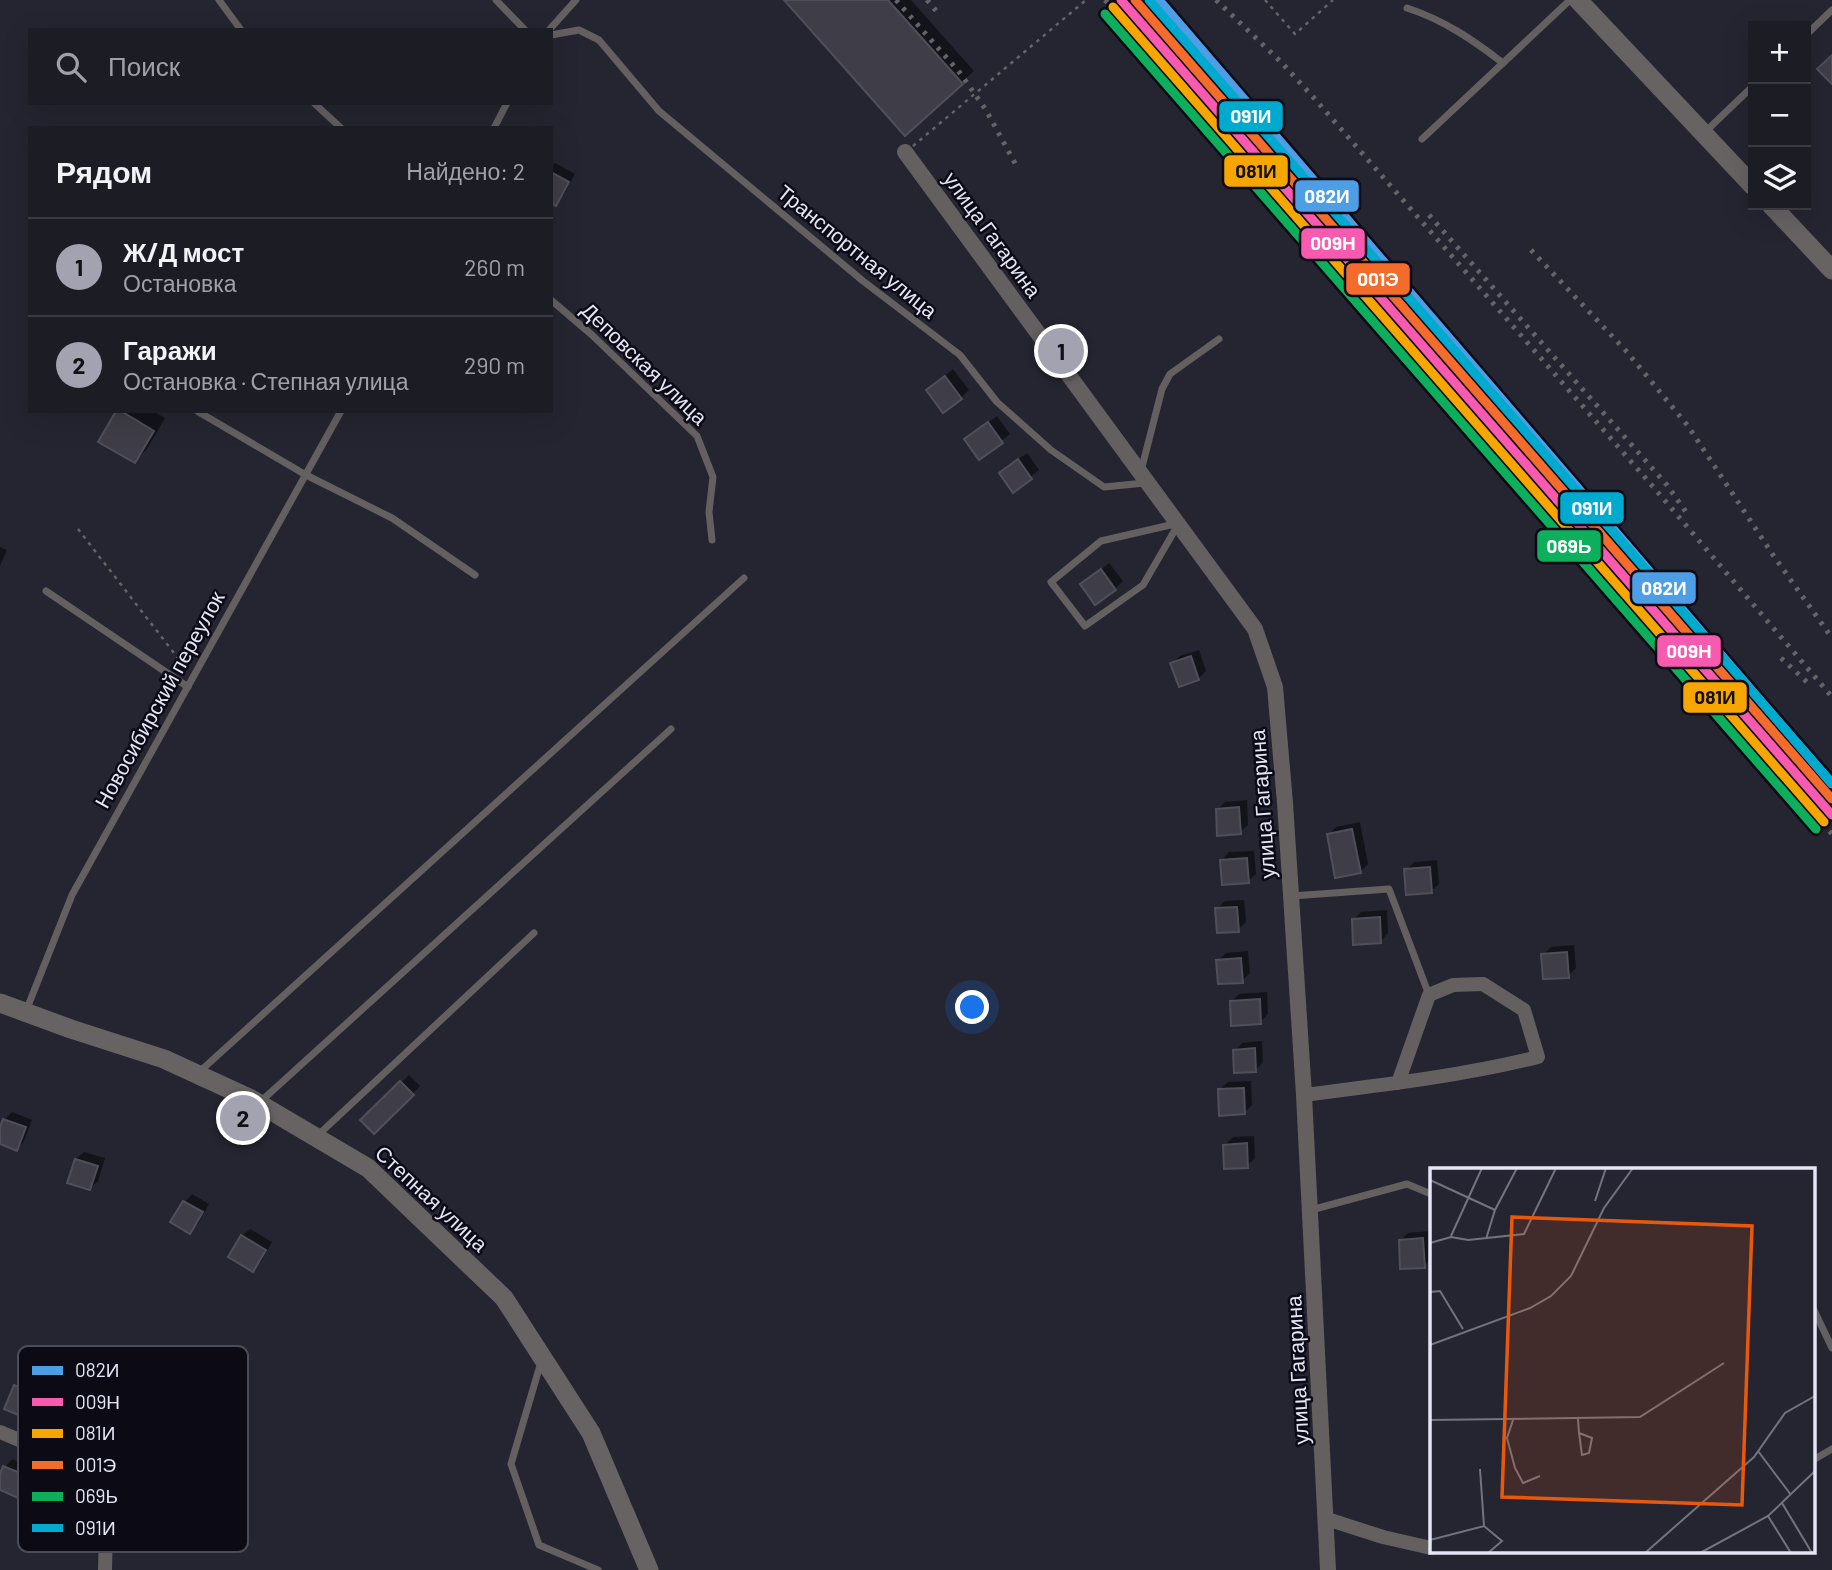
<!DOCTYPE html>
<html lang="ru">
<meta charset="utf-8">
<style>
body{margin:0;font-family:Barlow,sans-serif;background:#25252d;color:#f1f3f6}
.controls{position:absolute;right:21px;top:21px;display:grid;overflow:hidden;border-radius:0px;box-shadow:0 7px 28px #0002}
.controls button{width:63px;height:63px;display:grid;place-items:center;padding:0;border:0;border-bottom:2px solid #3a3a42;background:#1c1c25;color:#f1f3f6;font:35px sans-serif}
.you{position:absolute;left:973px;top:1008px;width:24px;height:24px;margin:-18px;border:5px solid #fff;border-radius:50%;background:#1a73e8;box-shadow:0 0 0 10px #1a73e833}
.badge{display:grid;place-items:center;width:46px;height:46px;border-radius:50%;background:#a2a2b1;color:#111;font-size:23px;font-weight:700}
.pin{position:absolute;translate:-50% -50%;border:4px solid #fff;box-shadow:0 2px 7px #0006}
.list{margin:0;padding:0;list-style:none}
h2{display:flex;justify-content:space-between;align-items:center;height:91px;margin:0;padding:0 28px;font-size:30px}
h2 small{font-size:23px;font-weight:400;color:#a0a1a7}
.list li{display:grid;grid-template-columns:46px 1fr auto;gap:21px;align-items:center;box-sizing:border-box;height:98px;padding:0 28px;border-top:2px solid #3a3a42}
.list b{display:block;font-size:26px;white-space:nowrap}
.list p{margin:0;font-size:23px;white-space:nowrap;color:#a0a1a7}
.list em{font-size:23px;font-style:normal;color:#a0a1a7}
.icon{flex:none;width:38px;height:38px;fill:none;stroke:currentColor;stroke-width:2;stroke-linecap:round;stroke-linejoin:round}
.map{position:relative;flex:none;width:1832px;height:1570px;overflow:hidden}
.search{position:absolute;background:#1c1c25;box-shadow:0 7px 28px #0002;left:28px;top:28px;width:525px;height:77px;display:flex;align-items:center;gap:18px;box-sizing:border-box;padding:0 24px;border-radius:0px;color:#a0a1a7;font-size:26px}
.panel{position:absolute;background:#1c1c25;box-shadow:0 7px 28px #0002;left:28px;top:126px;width:525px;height:287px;border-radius:0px}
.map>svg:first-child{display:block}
</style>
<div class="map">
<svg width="1832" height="1570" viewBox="0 0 1832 1570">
<rect width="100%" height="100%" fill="#252531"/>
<g fill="#0007">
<polygon points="786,0 911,0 974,71 905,133"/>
<polygon points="555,163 575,174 563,196 556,204 551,201 551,167"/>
<polygon points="953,369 969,390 961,398 928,390"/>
<polygon points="118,411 153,411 165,418 147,449 135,461"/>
<polygon points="997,416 1010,434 980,457 974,432"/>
<polygon points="1027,453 1039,470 1014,490 1009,466"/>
<polygon points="0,547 7,550 0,566"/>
<polygon points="1109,563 1123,581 1115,589 1082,585"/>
<polygon points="1199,650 1206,671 1198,679 1172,664 1180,656"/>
<polygon points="1247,800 1248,825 1240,832 1217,810 1225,802"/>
<polygon points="1360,822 1368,864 1360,872 1329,834 1336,827"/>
<polygon points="1254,851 1256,874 1248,881 1222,860 1229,852"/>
<polygon points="1437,860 1439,884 1431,891 1406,870 1414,862"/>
<polygon points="1244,900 1246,922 1238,930 1217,909 1225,901"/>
<polygon points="1387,910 1388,933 1381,941 1354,919 1361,912"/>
<polygon points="1574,945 1576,968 1568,976 1543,955 1551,947"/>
<polygon points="1248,951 1250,973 1242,981 1218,960 1226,953"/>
<polygon points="1267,992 1268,1014 1260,1022 1231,1002 1239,994"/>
<polygon points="1262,1041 1263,1062 1256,1070 1235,1051 1242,1043"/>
<polygon points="409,1075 420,1086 374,1132 363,1120"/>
<polygon points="1251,1081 1252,1105 1245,1112 1220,1089 1228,1082"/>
<polygon points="12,1112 32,1120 24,1141 17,1149 0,1142 0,1132 4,1120"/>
<polygon points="1254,1136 1255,1158 1247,1166 1225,1145 1233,1137"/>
<polygon points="84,1152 105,1158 98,1181 90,1188 76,1159"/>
<polygon points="192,1194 209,1204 198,1224 190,1231 173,1222 185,1202"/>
<polygon points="250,1229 272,1242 261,1262 253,1270 242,1236"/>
<polygon points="1431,1231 1431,1259 1424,1266 1401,1240 1408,1233"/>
<polygon points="23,1378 41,1386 32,1408 24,1416 16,1386"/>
<polygon points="12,1459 34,1469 25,1488 18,1496 0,1488 0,1478 5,1467"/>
</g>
<g fill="#3f3e48" stroke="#504e5a" stroke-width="2">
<polygon points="784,0 888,0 963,84 905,136"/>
<polygon points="1832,55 1832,84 1817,69"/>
<polygon points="551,172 569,182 556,206 551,203"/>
<polygon points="945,376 962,399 943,413 926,390"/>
<polygon points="116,411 121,411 154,431 135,463 98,442"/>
<polygon points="988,422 1003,443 979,460 964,439"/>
<polygon points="1018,459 1032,479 1013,493 999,473"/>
<polygon points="1101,569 1116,590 1095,605 1080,584"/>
<polygon points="1191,656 1199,680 1179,687 1170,663"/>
<polygon points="1239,807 1241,834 1217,836 1216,809"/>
<polygon points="1352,829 1361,873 1335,878 1327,834"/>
<polygon points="1247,858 1249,883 1222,885 1220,860"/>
<polygon points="1430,867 1432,893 1406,895 1404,869"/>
<polygon points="1237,907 1239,932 1217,933 1215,908"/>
<polygon points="1380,917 1381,943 1353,945 1352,919"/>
<polygon points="1567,952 1569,978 1543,979 1541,954"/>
<polygon points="1241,958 1243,983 1218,984 1216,960"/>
<polygon points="1260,999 1261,1024 1231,1026 1230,1001"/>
<polygon points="1255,1048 1256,1072 1234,1073 1233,1050"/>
<polygon points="400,1081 414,1095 374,1134 360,1120"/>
<polygon points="1244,1088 1245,1114 1219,1116 1218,1089"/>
<polygon points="3,1119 26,1127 17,1151 0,1144 0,1127"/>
<polygon points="1247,1143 1248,1168 1224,1169 1223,1145"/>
<polygon points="75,1159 98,1166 90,1190 67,1183"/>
<polygon points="183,1201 203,1212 190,1234 170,1222"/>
<polygon points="241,1235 266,1250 253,1272 228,1257"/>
<polygon points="1423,1238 1425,1268 1400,1269 1399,1240"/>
<polygon points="14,1385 35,1394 25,1418 4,1409"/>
<polygon points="3,1466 28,1476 18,1498 0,1490 0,1474"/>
</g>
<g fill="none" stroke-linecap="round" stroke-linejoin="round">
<g stroke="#656366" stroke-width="2.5" stroke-dasharray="3.5 5" stroke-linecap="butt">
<polyline points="1145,0 1170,28"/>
<polyline points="1265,0 1295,34 1333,0"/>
<polyline points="967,206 977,221"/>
<polyline points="78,529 184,666"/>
</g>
<g stroke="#646060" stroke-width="7">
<polyline points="219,0 241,30"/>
<polyline points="496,0 525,30"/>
<path d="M 1407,8 C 1444,20 1473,40 1503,63"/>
<polyline points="549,30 576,0"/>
<polyline points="551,35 579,30 599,40 659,111 863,281 960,355 997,402 1051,450 1104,487 1145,483"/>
<polyline points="1806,35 1832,10"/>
<polyline points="314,103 341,128"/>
<polyline points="494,128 507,103"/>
<polyline points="1704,133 1753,86"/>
<polyline points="1422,139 1570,0"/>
<polyline points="551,300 592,335 697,436 713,477 709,512 712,540"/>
<polyline points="197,411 306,475 392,518 475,575"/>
<polyline points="1141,471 1162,389 1170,374 1219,339"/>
<polygon points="1179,523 1143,585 1085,626 1051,582 1101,541"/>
<polyline points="46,591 188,687"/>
<polyline points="1292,896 1389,889 1429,995"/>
<polyline points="26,1011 72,895 341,411"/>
<polyline points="197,1074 744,578"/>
<polyline points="259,1103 671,729"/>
<polyline points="316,1137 534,933"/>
<polyline points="1311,1210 1407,1184 1431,1194"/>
<polyline points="1813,1308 1832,1348"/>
<polyline points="541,1362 511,1464 539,1545 598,1570"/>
<polyline points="1813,1460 1832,1449"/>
</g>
<g stroke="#646060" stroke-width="14">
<path d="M 1304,1095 C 1383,1085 1461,1076 1538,1057 L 1524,1010 L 1483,984 L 1453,985 L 1429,995 L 1398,1083"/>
<polyline points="0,1432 76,1464 107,1487 105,1570"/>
<polyline points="1327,1519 1383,1537 1431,1548"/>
</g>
<polyline stroke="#646060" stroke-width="16" points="905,152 1255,629 1275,687 1285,803 1304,1095 1328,1570"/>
<g stroke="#676363" stroke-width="19">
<polyline points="1578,0 1753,186"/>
<polyline points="1771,205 1832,270"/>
<polyline points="0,1003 71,1029 164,1059 251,1099 368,1168 504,1298 591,1433 649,1570"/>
</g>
<g stroke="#656367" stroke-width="5" stroke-dasharray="3.5 7" stroke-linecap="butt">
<polyline points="896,0 960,73 986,110 1017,167"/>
<polyline points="927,0 938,13"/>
<polyline points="1105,0 1832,834"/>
<polyline points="1216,0 1280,61 1314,98 1655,489 1832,697"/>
<polyline points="1429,215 1667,485 1686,512"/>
<polyline points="1531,250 1627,352 1688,426 1773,555 1832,638"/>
<polyline points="1781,658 1809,684"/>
</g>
<polyline stroke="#656366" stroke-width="2.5" stroke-dasharray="3.5 5" stroke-linecap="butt" points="913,146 1086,0"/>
<g stroke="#0b0a15" stroke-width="14">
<polyline id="rail-1" points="1159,0 1832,784"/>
</g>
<g stroke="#0b0a15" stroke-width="14">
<polyline id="rail-2" points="1121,0 1832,815"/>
</g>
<g stroke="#0b0a15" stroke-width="14">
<polyline id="rail-3" points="1113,7 1824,822"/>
</g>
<g stroke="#0b0a15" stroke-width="14">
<polyline id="rail-4" points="1135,0 1832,799"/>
</g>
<g stroke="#0b0a15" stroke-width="14">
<polyline id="rail-5" points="1105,14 1816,829"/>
</g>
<g stroke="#0b0a15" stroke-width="14">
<polyline id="rail-6" points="1149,0 1832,783"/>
</g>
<use href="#rail-1" stroke="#4d9ee5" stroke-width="9"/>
<use href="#rail-2" stroke="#f75aaf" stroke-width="9"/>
<use href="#rail-3" stroke="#f7a600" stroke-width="9"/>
<use href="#rail-4" stroke="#f36c2b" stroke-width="9"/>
<use href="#rail-5" stroke="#0daf5c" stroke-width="9"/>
<use href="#rail-6" stroke="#00a9ce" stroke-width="9"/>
</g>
<g text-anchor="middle" stroke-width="5" stroke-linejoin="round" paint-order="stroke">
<g font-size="21" fill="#e5e5f6" stroke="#0b0a15">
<text transform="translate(992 235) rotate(54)" y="7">улица Гагарина</text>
<text transform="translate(857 252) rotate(39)" y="7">Транспортная улица</text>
<text transform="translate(644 364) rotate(44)" y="7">Деповская улица</text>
<text transform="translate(160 700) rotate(-61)" y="7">Новосибирский переулок</text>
<text transform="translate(1263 804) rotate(-94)" y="7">улица Гагарина</text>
<text transform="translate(431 1199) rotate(43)" y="7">Степная улица</text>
<text transform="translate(1298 1370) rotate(-93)" y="7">улица Гагарина</text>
</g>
</g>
<g transform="translate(1430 1168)">
<rect width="385" height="385" fill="#252531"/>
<path fill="none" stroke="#727280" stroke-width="2" d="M 0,12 L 65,42M 165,33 L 176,0M 21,68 L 52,0M 56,71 L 65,42 L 87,0M 0,75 L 21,69 L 38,72 L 94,66 L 126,0M 0,124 L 10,123 L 33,161M 0,177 L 100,140 L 121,128 L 141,108 L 174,40 L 203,0M 148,251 L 149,265 L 152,287 L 159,285 L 162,270 L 149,265M 0,252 L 210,249 L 294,195M 83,252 L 77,270 L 85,300 L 93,315 L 110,308M 328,283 L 361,327M 50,301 L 54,358M 352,335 L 382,385M 338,348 L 361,385M 0,372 L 54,358 L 72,373 L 58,385M 215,385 L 324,289 L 355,245 L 385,228M 270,385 L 338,348 L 385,303"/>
<path fill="#e8590c" fill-opacity="0.15" stroke="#e8590c" stroke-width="3.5" d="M 82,49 L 322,58 L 312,337 L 72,329 Z"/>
<rect width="385" height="385" fill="none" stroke="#e5e5f6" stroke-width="3.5"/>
</g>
<rect x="18" y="1346" width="230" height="206" rx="10" fill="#0b0a15" stroke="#4c4c58" stroke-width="2"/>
<rect x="32" y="1366" width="31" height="9" fill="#4d9ee5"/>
<rect x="32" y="1398" width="31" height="8" fill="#f75aaf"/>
<rect x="32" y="1429" width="31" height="9" fill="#f7a600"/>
<rect x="32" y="1461" width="31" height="8" fill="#f36c2b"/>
<rect x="32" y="1492" width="31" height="9" fill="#0daf5c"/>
<rect x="32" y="1524" width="31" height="8" fill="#00a9ce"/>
<g font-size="19" fill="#e5e5f6">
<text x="75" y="1377">082И</text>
<text x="75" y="1409">009Н</text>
<text x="75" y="1440">081И</text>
<text x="75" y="1472">001Э</text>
<text x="75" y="1503">069Ь</text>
<text x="75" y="1535">091И</text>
</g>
<g stroke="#0b0a15" stroke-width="2.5">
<rect x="1218" y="100" width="66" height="33" rx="7" fill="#00a9ce"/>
<rect x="1223" y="154" width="66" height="34" rx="7" fill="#f7a600"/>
<rect x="1294" y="179" width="66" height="34" rx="7" fill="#4d9ee5"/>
<rect x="1300" y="227" width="66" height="33" rx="7" fill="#f75aaf"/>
<rect x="1345" y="262" width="66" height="34" rx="7" fill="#f36c2b"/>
<rect x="1559" y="491" width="66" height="34" rx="7" fill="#00a9ce"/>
<rect x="1536" y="529" width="66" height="34" rx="7" fill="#0daf5c"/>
<rect x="1631" y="571" width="66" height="34" rx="7" fill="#4d9ee5"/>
<rect x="1656" y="634" width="66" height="34" rx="7" fill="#f75aaf"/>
<rect x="1682" y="681" width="66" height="33" rx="7" fill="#f7a600"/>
</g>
<g font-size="19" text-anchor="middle" font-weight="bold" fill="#fff">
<text x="1251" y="123">091И</text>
<text x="1327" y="203">082И</text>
<text x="1333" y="250">009Н</text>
<text x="1378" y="286">001Э</text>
<text x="1592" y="515">091И</text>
<text x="1569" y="553">069Ь</text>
<text x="1664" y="595">082И</text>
<text x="1689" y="658">009Н</text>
</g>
<g font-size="19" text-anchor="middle" font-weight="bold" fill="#111">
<text x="1256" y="178">081И</text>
<text x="1715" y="704">081И</text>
</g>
</svg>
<div class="controls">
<button>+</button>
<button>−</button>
<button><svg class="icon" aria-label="layers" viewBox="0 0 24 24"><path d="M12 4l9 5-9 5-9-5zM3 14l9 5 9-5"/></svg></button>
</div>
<div class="you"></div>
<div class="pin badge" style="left:1061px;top:351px">1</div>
<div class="pin badge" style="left:243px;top:1118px">2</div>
<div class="search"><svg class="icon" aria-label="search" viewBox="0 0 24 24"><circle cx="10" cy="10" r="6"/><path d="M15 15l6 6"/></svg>Поиск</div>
<section class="panel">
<h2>Рядом<small>Найдено: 2</small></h2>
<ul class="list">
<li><span class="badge">1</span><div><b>Ж/Д мост</b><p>Остановка</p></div><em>260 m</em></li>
<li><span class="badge">2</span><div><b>Гаражи</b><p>Остановка · Степная улица</p></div><em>290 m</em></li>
</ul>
</section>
</div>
